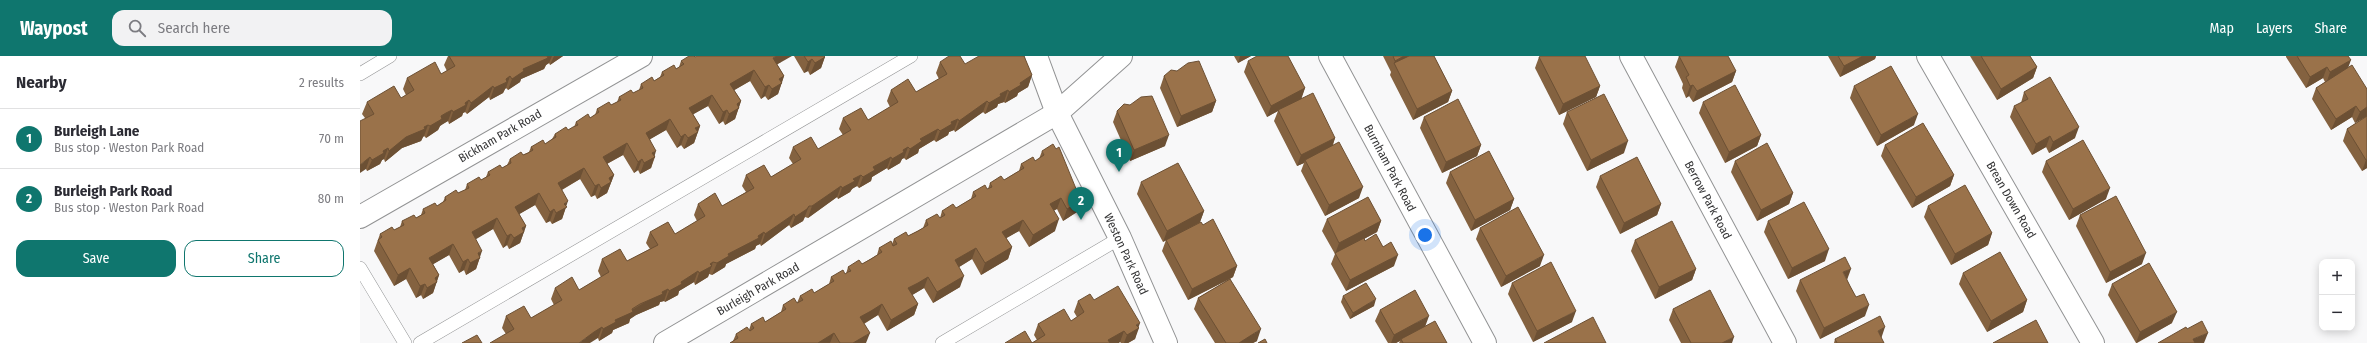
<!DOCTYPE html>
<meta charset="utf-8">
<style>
body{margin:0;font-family:"Fira Sans Condensed",sans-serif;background:#f2f2f3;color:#2b2b33}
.controls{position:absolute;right:12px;bottom:12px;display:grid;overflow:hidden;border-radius:8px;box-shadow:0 2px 10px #0003}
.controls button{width:36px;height:36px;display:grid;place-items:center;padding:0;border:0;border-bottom:1px solid #e1e1e2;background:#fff;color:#2b2b33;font:20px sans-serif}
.you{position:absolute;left:1065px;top:179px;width:14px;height:14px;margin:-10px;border:3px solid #fff;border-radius:50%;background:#1a73e8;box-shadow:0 0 0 6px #1a73e833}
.badge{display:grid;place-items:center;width:26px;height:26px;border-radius:50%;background:#0f766e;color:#fff;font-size:13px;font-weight:700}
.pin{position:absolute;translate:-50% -33px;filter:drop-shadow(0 1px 2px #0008)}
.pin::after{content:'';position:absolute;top:21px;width:14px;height:12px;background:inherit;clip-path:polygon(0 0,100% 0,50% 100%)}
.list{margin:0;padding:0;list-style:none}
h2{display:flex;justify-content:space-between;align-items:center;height:52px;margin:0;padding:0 16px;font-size:17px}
h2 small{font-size:13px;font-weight:400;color:#7c7c81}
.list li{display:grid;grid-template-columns:26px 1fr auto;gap:12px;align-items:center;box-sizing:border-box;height:60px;padding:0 16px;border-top:1px solid #e1e1e2}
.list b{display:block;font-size:15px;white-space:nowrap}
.list p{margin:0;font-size:13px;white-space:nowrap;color:#7c7c81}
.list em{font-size:13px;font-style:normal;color:#7c7c81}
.actions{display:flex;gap:8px;padding:12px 16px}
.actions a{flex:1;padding:9px 0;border:1px solid #0f766e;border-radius:12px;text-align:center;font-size:14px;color:#0f766e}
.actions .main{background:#0f766e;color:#fff}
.icon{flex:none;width:22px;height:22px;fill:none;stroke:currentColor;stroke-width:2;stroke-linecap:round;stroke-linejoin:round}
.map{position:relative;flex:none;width:2007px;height:287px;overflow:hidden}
header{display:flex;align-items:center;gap:24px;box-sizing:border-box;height:56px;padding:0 20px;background:#0f766e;color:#fff}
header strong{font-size:19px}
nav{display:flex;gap:22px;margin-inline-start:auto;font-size:14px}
.search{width:280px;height:36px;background:#f2f2f3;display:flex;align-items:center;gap:10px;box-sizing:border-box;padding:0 14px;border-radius:12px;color:#7c7c81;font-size:15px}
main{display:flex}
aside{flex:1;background:#fff}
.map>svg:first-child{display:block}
</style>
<header>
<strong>Waypost</strong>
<div class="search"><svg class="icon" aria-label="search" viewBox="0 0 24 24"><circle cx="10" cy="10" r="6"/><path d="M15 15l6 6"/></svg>Search here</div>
<nav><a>Map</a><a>Layers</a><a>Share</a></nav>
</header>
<main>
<aside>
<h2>Nearby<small>2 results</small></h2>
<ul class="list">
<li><span class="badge">1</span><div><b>Burleigh Lane</b><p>Bus stop · Weston Park Road</p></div><em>70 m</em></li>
<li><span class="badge">2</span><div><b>Burleigh Park Road</b><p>Bus stop · Weston Park Road</p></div><em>80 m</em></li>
</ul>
<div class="actions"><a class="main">Save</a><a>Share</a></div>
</aside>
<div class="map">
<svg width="2007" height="287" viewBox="0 0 2007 287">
<rect width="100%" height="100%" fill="#f8f8f9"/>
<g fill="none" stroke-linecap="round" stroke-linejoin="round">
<g stroke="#929394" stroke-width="14">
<g id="lane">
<polyline points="0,18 30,0"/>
<polyline points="0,212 45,287"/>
<polyline points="60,287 551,0"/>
<polyline points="582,287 760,182"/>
</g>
</g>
<g stroke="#929394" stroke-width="24">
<g id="street">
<polyline points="970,0 1125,287"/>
<polyline points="1271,0 1425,287"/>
<polyline points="1568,0 1733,287"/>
<polyline points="0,161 281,0"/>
<polyline points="305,287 697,57 761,0"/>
</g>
</g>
<g stroke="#929394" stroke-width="24">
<polyline id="secondary" points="676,0 697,57 760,182 806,287"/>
</g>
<use href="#lane" stroke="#fff" stroke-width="13"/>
<use href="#street" stroke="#fff" stroke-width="22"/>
<use href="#secondary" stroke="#fff" stroke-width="22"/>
</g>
<g fill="#846240">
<polygon points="88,0 203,0 190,9 189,7 186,9 184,13 161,23 160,26 148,34 146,32 145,33 143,37 130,44 129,41 107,58 105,56 103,57 102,60 89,68 88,65 82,68 80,70 78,74 66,82 64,80 63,81 61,85 42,92 25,106 24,103 22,104 20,108 7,115 6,113 5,62 2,58 7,46 41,42 46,39 43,33 47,22 81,18 87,15 84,9"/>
<polygon points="434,0 465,0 461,12 450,19 448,15 444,17"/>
<polygon points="874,0 891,0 878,7"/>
<polygon points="1023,0 1074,0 1092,35 1088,46 1053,64 1030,19 1031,16"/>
<polygon points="1319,0 1376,15 1372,26 1333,46 1329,40 1326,42 1322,32 1323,28 1315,11"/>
<polygon points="1468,0 1516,0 1515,3 1480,21"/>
<polygon points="1610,0 1670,0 1677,11 1673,22 1637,44"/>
<polygon points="1926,0 1988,0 1988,12 2007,33 2007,60 1995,67 1992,61 1971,74 1952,43 1956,32 1965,26 1963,22 1946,32 1926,1"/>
<polygon points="335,1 421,6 417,8 424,20 418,38 408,44 405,40 401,43 390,25 374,34 381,45 375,63 365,69 363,65 359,68 348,50 333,58 340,70 334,87 324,93 321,89 317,92 306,74 290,83 295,101 291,112 280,118 278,114 274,117 263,99 247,108 254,119 247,137 237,143 235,139 231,141 220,123 202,134 206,151 202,163 192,168 190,165 186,167 175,149 159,158 166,170 160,187 149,193 147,189 143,192 133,173 115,183 120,201 116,213 106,219 104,214 99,217 89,199 73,208 79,219 73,237 63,243 61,239 56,242 46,223 34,230 14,195 20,178 34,174 40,171 42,165 56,162 61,159 63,153 77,150 83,146 85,141 98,137 105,134 107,128 121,124 126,121 128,116 142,112 147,109 150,103 163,99 169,96 171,91 185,88 192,83 195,78 208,74 214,71 216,66 230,62 235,59 237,53 251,49 257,46 259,41 273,37 279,34 281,28 294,25 300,21 302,16 316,13 319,11 321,5"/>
<polygon points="1179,1 1240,30 1236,41 1199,59 1175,12"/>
<polygon points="888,5 945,32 941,42 975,82 973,89 999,142 965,160 941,115 944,107 937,110 914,65 918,55 907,61 884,16"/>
<polygon points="580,6 605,8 672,19 668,31 658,37 657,40 645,47 644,46 638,48 637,51 625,58 623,56 595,76 594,74 589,76 588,79 576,86 574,84 559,93 558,97 546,104 544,102 542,103 540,107 528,114 527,112 512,121 511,125 499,132 497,130 493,132 492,133 490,136 478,143 477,141 448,162 445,161 443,165 431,172 429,169 401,190 400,188 397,189 396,190 395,193 366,208 365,211 352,219 349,218 348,221 335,229 334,226 319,235 318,239 305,246 304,245 300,246 299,249 276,259 270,263 269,267 253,274 252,277 239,285 238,282 146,278 142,272 146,260 171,262 194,249 191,243 195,232 219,234 241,221 238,215 242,203 267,205 290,193 286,187 290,176 315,178 337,165 334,159 338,148 362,150 386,136 382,130 386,119 411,121 433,108 429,102 433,91 458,93 483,79 479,73 483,62 508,64 530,51 527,45 531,34 556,36 579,23 576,17"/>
<polygon points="817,15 856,45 852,56 817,71 800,32 804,20"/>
<polygon points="1494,30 1554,69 1517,90 1490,42"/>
<polygon points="1664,36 1715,82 1689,97 1686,91 1672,99 1650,61 1654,50 1661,47"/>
<polygon points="1343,46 1401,79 1397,90 1365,107 1339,57"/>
<polygon points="757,55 805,90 770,105 753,66"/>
<polygon points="1207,56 1264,97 1227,115 1203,68"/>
<polygon points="2007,60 2007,112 2002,115 1983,85 1987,73"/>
<polygon points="1064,61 1121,89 1117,100 1082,117 1060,72"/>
<polygon points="1525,89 1594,119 1590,130 1552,152 1521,100"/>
<polygon points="682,95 717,156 703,165 697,153 694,154 695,175 669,191 659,175 646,182 652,191 648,203 621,219 612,203 599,211 600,231 573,247 564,232 552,239 558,248 554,259 527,275 518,259 504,268 506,287 370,287 373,285 376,278 389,274 391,268 405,266 421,256 423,249 437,247 440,240 454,237 469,228 471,221 486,218 488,211 502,208 517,199 519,192 532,188 534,183 548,180 563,172 566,164 580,162 582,155 596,152 611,143 613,136 628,133 630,127 644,124 659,115 661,108 675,105 679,103"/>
<polygon points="1375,105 1433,137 1429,148 1397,165 1371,116"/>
<polygon points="1686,105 1746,143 1709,164 1682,116"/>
<polygon points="1090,116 1154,143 1150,154 1111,175 1086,127"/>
<polygon points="1240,120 1301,148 1297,159 1260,178 1236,131"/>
<polygon points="781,126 844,155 840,166 843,169 877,210 873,221 870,223 897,285 893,287 855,287 834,253 838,242 870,223 828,244 802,195 806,184 803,186 777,138"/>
<polygon points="1568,150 1632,177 1628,189 1591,209 1564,161"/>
<polygon points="1720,159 1782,208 1746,227 1716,170"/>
<polygon points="967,163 1021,165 1017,176 1004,183 1005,185 1023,191 1034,210 986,235 971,208 975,198 962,175"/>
<polygon points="1408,165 1465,205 1428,223 1404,176"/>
<polygon points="1120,172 1180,210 1141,231 1116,183"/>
<polygon points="1275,184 1336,213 1332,224 1295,243 1271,195"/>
<polygon points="1603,217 1667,244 1663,256 1627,276 1599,228"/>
<polygon points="1440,224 1487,224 1505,260 1460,283 1436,235"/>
<polygon points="1152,227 1212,266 1173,286 1148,238"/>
<polygon points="1752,228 1812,267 1777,287 1776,287 1748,239"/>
<polygon points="983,240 1014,250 990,263 981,246"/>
<polygon points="734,244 778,271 775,283 768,287 761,287 760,286 672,287 677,284 674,279 678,268 711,265 717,261 714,256 718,245"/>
<polygon points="1313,253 1372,287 1321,287 1309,264"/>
<polygon points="1020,254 1066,270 1087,287 1039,287 1040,285 1036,287 1028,287 1015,265"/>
<polygon points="1521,282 1524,287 1474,287 1475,283"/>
</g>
<g fill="#6c5034">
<polygon points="187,0 192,0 189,7 186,9 184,13 161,23 160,26 148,34 152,23 163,13"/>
<polygon points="194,0 203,0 190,9"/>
<polygon points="416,0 432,0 409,13 413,2"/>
<polygon points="461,0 465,0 464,1 465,1 461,12 450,19 455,7"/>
<polygon points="880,0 891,0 878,7"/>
<polygon points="1044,0 1061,0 1034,7 1035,5"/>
<polygon points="1503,0 1516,0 1515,3 1480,21 1484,10"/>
<polygon points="452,3 448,15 444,17 448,6"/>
<polygon points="1991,4 1987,15 1966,28 1970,16"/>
<polygon points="1677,11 1673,22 1637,44 1641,33"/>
<polygon points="1967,11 1963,22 1946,32 1950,21"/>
<polygon points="394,14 390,25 366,39 370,28"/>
<polygon points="1376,15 1372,26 1333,46 1337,35"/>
<polygon points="672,19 668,31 658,37 657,40 645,47 649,36 660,27"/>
<polygon points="150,20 146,32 145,33 143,37 130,44 134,32"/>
<polygon points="424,20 418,38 408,44 412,33 419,23"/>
<polygon points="409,29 405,40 401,43 405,31"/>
<polygon points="1333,29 1329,40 1326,42 1330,30"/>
<polygon points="133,30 129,41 107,58 111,47"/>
<polygon points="1240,30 1236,41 1199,59 1203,48"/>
<polygon points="945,32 941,44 918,54 918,55 907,61 911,50"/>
<polygon points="648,34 644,46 638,48 637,51 625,58 629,47 640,38"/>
<polygon points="1092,35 1088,46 1053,64 1057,53"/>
<polygon points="352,39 348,50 325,63 329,52"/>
<polygon points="109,44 105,56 103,57 102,60 89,68 93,56"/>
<polygon points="381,45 375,63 365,69 369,58 377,48"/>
<polygon points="627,45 623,56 595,76 599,65"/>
<polygon points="856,45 852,56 817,71 821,60"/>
<polygon points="1996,50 1992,61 1971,74 1976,63"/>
<polygon points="2007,51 2007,60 1995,67 2000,56"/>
<polygon points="92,54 88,65 80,70 78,74 66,82 70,70 81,60"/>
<polygon points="367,54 363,65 359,68 363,56"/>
<polygon points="1558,58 1554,69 1517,90 1521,79"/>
<polygon points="310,63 306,74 282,88 286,77"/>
<polygon points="598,63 594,74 589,76 588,79 576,86 580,75 591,66"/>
<polygon points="68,69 64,80 63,81 61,85 42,92 25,106 29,95 46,81"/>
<polygon points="340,70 334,87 324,93 328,82 335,72"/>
<polygon points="1719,71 1715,82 1689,97 1693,86"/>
<polygon points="578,73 574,84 559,93 558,97 546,104 550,93 560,83"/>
<polygon points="325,78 321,89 317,92 321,81"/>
<polygon points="809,79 805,90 770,105 774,94"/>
<polygon points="1401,79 1397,90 1365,107 1369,96"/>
<polygon points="1690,80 1686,91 1672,99 1676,88"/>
<polygon points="975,82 971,93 945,104 944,107 937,110 941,99"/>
<polygon points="1268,85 1264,97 1227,115 1231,104"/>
<polygon points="267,87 263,99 239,112 243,101"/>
<polygon points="1121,89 1117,100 1082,117 1086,106"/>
<polygon points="548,91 544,102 542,103 540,107 528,114 532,103 543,94"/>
<polygon points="28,92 24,103 22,104 20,108 7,115 12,104 23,95"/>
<polygon points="296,95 291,112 280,118 284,107 292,97"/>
<polygon points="10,101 6,113 0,117 0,109"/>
<polygon points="531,101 527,112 512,121 511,125 499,132 503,121 513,111"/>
<polygon points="282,103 278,114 274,117 278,106"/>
<polygon points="2006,104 2007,104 2007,112 2002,115"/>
<polygon points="224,112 220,123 194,138 198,127"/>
<polygon points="254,119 247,137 237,143 241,132 249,122"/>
<polygon points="501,119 497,130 492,133 490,136 478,143 482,132 493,123"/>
<polygon points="1594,119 1590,130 1552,152 1556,141"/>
<polygon points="239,128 235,139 231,141 235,130"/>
<polygon points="481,130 477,141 448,162 452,150"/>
<polygon points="1003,131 999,142 965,160 969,149"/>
<polygon points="1750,132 1746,143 1709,164 1713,153"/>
<polygon points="179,137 175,149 151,163 155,151"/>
<polygon points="1433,137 1429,148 1397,165 1401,154"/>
<polygon points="701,142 697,153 686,159 690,148"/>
<polygon points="1154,143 1150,154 1111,175 1115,164"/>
<polygon points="208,145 202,163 192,168 196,157 204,148"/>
<polygon points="721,145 717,156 703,165 707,153"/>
<polygon points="1301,148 1297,159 1260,178 1264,167"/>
<polygon points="449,150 443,165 431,172 435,161"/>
<polygon points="194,153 190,165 186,167 190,156"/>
<polygon points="844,155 840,166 803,186 807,175"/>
<polygon points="434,158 429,169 401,190 405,178"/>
<polygon points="137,162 133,173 108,188 112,176"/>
<polygon points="699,163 695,175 669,191 673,179"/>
<polygon points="663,164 659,175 638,187 642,176"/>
<polygon points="1021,165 1017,176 975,198 979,187"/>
<polygon points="166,170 160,187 149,193 154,182 162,172"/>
<polygon points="404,176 400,188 396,190 395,193 366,208 365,211 352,219 357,207 368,198"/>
<polygon points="1632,177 1628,189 1591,209 1595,198"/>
<polygon points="151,178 147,189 143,192 147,180"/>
<polygon points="93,188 89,199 65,213 69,202"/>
<polygon points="652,191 648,203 621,219 625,207"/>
<polygon points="616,192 612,203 591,216 595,204"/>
<polygon points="1469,193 1465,205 1428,223 1432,212"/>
<polygon points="122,195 116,213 106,219 110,207 118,197"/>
<polygon points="1786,197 1782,208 1746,227 1750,216"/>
<polygon points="1038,199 1034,210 986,235 990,224"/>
<polygon points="1184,199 1180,210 1141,231 1146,220"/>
<polygon points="108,203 104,214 99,217 103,206"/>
<polygon points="353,206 348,221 335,229 339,217"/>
<polygon points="877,210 873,221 828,244 832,233"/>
<polygon points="50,212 46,223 34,230 38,219"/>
<polygon points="1336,213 1332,224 1295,243 1299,231"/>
<polygon points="1491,213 1487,224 1483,216"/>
<polygon points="338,215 334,226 319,235 318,239 305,246 309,235 321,226"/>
<polygon points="79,219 73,237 63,243 67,232 75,222"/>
<polygon points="604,220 600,231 573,247 577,236"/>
<polygon points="568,221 564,232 544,244 548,232"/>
<polygon points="65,228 61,239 56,242 60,230"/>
<polygon points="308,233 304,245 300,246 299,249 276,259 270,263 269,267 253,274 252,277 239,285 243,273 255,264 302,236"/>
<polygon points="1016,243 1014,250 990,263 993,257"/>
<polygon points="1667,244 1663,256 1627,276 1631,265"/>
<polygon points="522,248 518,259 496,272 500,261"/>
<polygon points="558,248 554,259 527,275 531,264"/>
<polygon points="1509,249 1505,260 1460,283 1464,272"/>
<polygon points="1216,255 1212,266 1173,286 1177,275"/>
<polygon points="1817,256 1812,267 1776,287 1780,276"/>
<polygon points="1069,260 1065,271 1041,283 1040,285 1036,287 1031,287 1034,279"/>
<polygon points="780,267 778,273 779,272 775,283 768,287 764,287 767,279 776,269"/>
<polygon points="242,271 238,282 230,287 219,287 234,276"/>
<polygon points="1525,271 1521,283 1518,275"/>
<polygon points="901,273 897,285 893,287 879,287"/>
<polygon points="764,275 760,286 759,287 747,287 748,284"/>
<polygon points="474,277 470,287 458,287"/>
<polygon points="510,277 506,287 493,287"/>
<polygon points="1848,277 1844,287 1832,287 1833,283"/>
<polygon points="1374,281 1372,287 1362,287"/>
</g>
<g fill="#9a724a" stroke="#6c5034">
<polygon points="89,0 187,0 188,2 163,13 164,15 152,23 150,20 146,23 147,26 134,32 133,30 111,47 109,44 105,47 106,49 93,56 92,54 86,57 81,60 82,63 70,70 68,69 64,71 65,73 46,81 29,95 28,92 23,95 24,97 12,104 10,101 0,109 0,65 14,58 7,46 34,30 41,42 54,34 47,22 75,6 81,18 95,10"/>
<polygon points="329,0 334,0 335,1 337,0 416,0 413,2 424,20 419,23 422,27 412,33 409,29 405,31 394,14 370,28 381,45 377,48 379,52 369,58 367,54 363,56 352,39 329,52 340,70 335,72 338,76 328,82 325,78 321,81 310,63 286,77 296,95 292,97 295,101 284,107 282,103 278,106 267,87 243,101 254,119 249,122 251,126 241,132 239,128 235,130 224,112 198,127 208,145 204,148 207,151 196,157 194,153 190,156 179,137 155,151 166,170 162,172 164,176 154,182 151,178 147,180 137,162 112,176 122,195 118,197 120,202 110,207 108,203 103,206 93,188 69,202 79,219 75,222 77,226 67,232 65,228 60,230 50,212 38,219 18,184 22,181 20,178 32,171 34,174 44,169 42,165 54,159 56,162 65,157 63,153 75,147 77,150 86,144 85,141 96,134 98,137 109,132 107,128 119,121 121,124 130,119 128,116 140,109 142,112 151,107 150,103 161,96 163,99 168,97 173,94 171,91 183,84 185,88 191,84 196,81 195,78 206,71 208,74 213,71 218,69 216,66 228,58 230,62 239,56 237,53 249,46 251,49 261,44 259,41 271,34 273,37 283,32 281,28 292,21 294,25 304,19 302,16 314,9 316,13 324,8 321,5"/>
<polygon points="444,0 464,0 465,1 455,7 452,3 448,6"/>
<polygon points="589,0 600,0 605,8 619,0 664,0 672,19 660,27 661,29 649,36 648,34 640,38 641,40 629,47 627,45 599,65 598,63 591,66 592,68 580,75 578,73 560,83 562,85 550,93 548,91 543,94 544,96 532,103 531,101 513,111 515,114 503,121 501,119 493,123 495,125 482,132 481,130 452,150 449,150 447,153 435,161 434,158 405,178 404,176 398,180 399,182 368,198 369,200 357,207 353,206 350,208 352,210 339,217 338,215 321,226 322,228 309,235 308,233 302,236 303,238 280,248 272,253 273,256 255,264 256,266 243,273 242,271 234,276 219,287 130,287 154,273 146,260 164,250 171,262 202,244 195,232 212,221 219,234 249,216 242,203 260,193 267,205 298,189 290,176 308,166 315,178 345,160 338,148 355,137 362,150 394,132 386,119 404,109 411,121 441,103 433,91 451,81 458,93 491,74 483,62 501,52 508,64 538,46 531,34 548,23 556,36 587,18 580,6"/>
<polygon points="897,0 928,0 945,32 911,50 888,5"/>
<polygon points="1033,0 1044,0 1035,5"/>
<polygon points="1049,0 1074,0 1092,35 1057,53 1034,7"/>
<polygon points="1181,0 1225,0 1240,30 1203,48 1179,1"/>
<polygon points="1319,0 1368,0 1376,15 1337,35 1333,29 1330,30 1326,21 1329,19"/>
<polygon points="1478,0 1503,0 1484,10"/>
<polygon points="1621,0 1670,0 1677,11 1641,33"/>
<polygon points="1937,0 1988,0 1991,4 1970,16 1967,11 1950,21"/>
<polygon points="839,5 856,45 821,60 804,20 811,14 817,15 828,7"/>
<polygon points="1992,9 2007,33 2007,51 2000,56 1996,50 1976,63 1956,32"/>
<polygon points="1531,10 1558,58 1521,79 1494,30"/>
<polygon points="1690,21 1719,71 1693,86 1690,80 1676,88 1654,50 1668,43 1664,36"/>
<polygon points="1375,29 1401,79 1369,96 1343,46"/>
<polygon points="953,37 975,82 941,99 918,54"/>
<polygon points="1244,38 1268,85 1231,104 1207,56"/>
<polygon points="792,40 809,79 774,94 757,55 764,48 770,49 781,41"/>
<polygon points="1098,43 1121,89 1086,106 1064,61"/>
<polygon points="2007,60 2007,104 2006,104 1987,73"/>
<polygon points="1563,67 1594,119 1556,141 1525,89"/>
<polygon points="1723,84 1750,132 1713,153 1686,105"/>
<polygon points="979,86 1003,131 969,149 945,104"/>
<polygon points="1407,87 1433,137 1401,154 1375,105"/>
<polygon points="693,88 696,93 699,91 721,145 707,153 701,142 690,148 699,163 673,179 663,164 642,176 652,191 625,207 616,192 595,204 604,220 577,236 568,221 558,227 548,232 558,248 531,264 522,248 511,255 500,261 510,277 493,287 480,287 474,277 458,287 370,287 378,282 376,278 387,271 390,275 394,272 391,268 403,261 405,266 426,253 423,249 434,242 437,247 443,244 440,240 452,233 454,237 474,225 471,221 483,214 485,218 488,216 491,215 488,211 499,204 502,208 511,203 522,196 519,192 531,185 533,190 537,188 534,183 546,176 548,180 558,175 568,169 566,164 577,158 580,162 585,159 582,155 593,148 596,152 616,140 613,136 625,129 627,133 632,131 630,127 641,120 644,124 664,112 661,108 673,101 675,105 684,99 682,95"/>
<polygon points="1129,95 1154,143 1115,164 1090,116"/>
<polygon points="1277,101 1301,148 1264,167 1240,120"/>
<polygon points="818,107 844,155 807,175 781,126"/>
<polygon points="1605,129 1632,177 1595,198 1568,150"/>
<polygon points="1756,140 1786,197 1750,216 1720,159"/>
<polygon points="1008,141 1021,165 979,187 967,163"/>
<polygon points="1444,146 1469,193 1432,212 1408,165"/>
<polygon points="1158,151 1184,199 1146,220 1120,172"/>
<polygon points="853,163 877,210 832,233 806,184 841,166 843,169"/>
<polygon points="1312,165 1336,213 1299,231 1275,184"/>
<polygon points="1016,178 1023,191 1031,186 1038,199 990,224 975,197 1004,182 1005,185"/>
<polygon points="1640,196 1667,244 1631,265 1603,217"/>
<polygon points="1485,201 1491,213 1483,216 1490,230 1496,241 1504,238 1509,249 1464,272 1440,224"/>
<polygon points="1191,206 1216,255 1177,275 1152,227"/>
<polygon points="1789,207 1817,256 1780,276 1752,228"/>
<polygon points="870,223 901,273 879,287 866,287 838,242"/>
<polygon points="1006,227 1016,243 993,257 983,240"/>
<polygon points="758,230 780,267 776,269 779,272 767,279 764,275 748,284 750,287 645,287 665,275 672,287 685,279 678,268 704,253 711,265 724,256 718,245 730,238 734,244"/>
<polygon points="1055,234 1069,260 1034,279 1020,254"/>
<polygon points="1350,234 1374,281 1362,287 1331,287 1313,253"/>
<polygon points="1520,260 1525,271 1518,275 1524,287 1477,287 1475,283"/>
<polygon points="1233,261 1246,287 1184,287"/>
<polygon points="1676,264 1688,287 1633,287"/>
<polygon points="1075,265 1087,287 1043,287 1041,283"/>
<polygon points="1842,265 1848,277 1833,283 1835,287 1798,287 1826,271 1827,273"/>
<polygon points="117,279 122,287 102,287"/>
<polygon points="905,283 907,287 898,287"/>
</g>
<g text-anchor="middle" stroke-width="4" stroke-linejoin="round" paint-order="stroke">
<g font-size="12" fill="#343435" stroke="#fff">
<text transform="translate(140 80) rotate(-30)" y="4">Bickham Park Road</text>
<text transform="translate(1030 112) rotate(62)" y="4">Burnham Park Road</text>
<text transform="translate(1348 144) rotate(62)" y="4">Berrow Park Road</text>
<text transform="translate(1651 144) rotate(60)" y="4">Brean Down Road</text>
<text transform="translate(766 198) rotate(65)" y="4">Weston Park Road</text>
<text transform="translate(398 233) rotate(-30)" y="4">Burleigh Park Road</text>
</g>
</g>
</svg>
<div class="controls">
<button>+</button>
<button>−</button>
</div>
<div class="you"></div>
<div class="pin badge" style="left:759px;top:116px">1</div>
<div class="pin badge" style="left:721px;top:164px">2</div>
</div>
</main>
